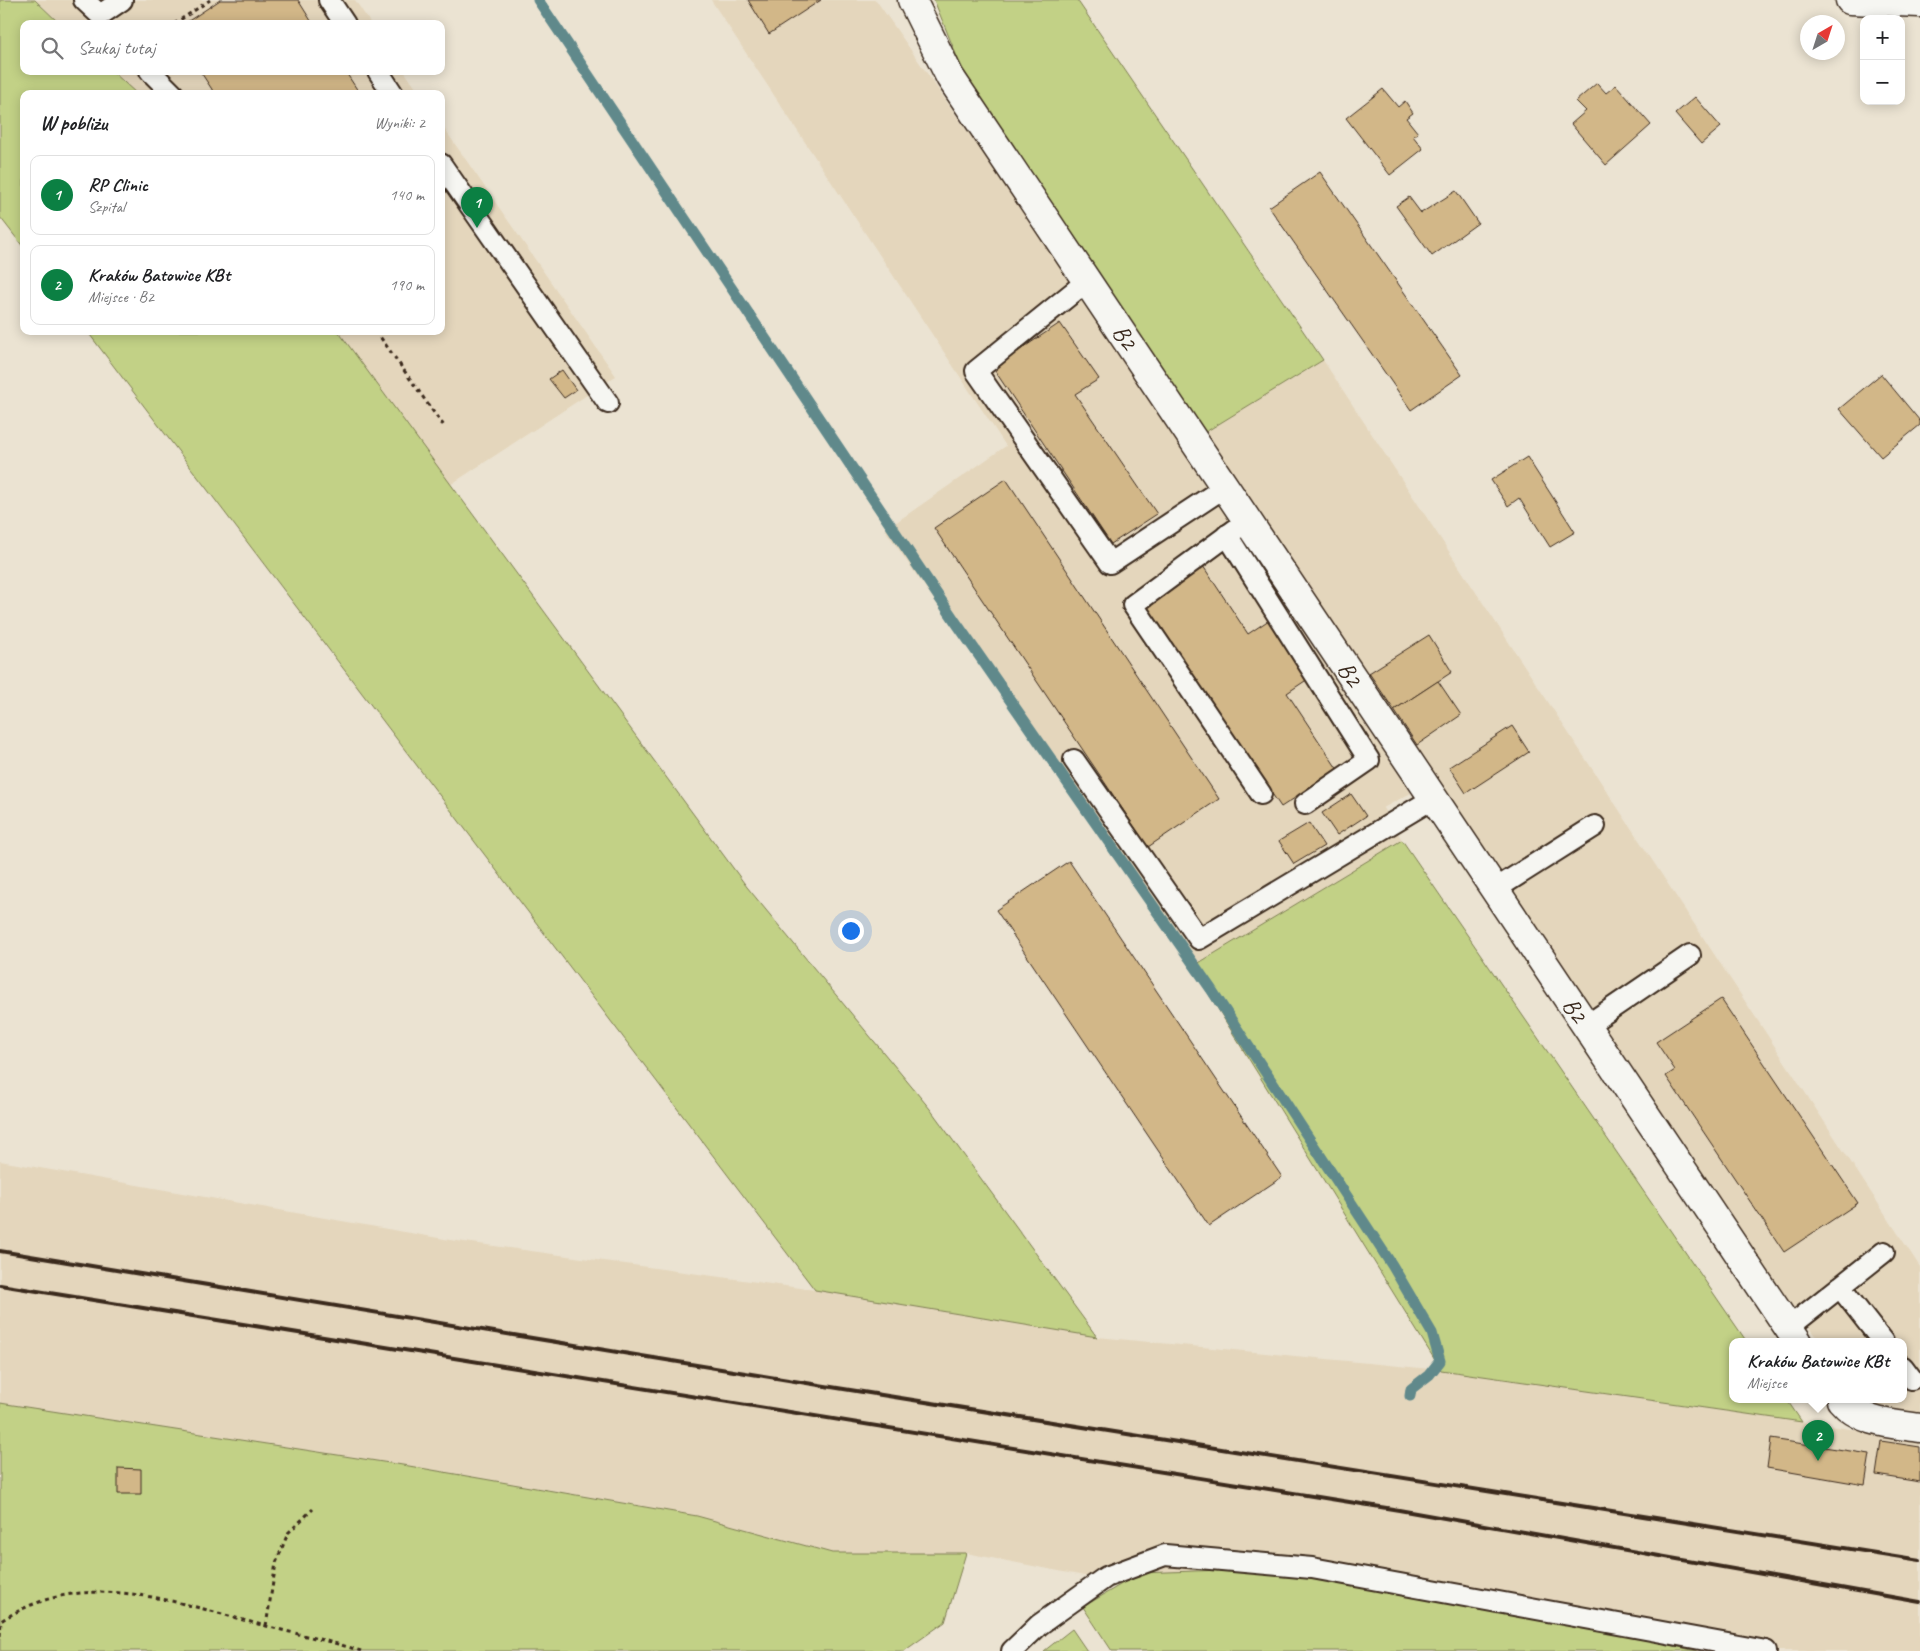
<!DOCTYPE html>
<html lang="pl">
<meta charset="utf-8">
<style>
body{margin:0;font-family:Caveat,sans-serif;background:#f2f2f2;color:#202124}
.controls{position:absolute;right:15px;top:15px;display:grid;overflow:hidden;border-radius:10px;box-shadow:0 2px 12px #0003}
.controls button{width:45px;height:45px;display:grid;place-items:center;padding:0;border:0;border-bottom:1px solid #e0e0e0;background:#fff;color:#202124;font:25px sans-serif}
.compass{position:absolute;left:1800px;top:15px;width:45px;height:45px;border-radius:50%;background:#fff;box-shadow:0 2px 12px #0003;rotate:39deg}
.you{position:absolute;left:850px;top:930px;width:18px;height:18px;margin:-12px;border:4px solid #fff;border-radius:50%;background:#1a73e8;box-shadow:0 0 0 8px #1a73e833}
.badge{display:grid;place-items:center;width:32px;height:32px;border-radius:50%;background:#0b8043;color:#fff;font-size:16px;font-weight:700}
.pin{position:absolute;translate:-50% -41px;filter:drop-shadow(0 1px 2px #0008)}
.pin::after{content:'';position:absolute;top:26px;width:18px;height:15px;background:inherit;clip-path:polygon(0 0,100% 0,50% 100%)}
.popup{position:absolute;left:1729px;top:1338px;width:178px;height:65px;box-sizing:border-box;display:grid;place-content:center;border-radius:10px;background:#fff;filter:drop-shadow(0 1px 4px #0005);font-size:16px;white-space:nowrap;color:#757577}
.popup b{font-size:19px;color:#202124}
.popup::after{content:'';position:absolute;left:50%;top:100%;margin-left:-10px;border:10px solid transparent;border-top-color:#fff}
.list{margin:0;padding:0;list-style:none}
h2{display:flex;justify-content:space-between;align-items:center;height:65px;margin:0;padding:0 20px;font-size:21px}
h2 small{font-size:16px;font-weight:400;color:#757577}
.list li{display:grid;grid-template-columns:32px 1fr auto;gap:15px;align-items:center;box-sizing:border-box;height:80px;margin:0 10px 10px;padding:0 10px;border:1px solid #e0e0e0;border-radius:10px}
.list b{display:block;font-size:19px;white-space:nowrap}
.list p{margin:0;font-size:16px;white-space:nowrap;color:#757577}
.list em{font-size:16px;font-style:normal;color:#757577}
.icon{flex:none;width:28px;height:28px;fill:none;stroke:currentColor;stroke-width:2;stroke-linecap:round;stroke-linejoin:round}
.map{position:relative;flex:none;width:1920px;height:1651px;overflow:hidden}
.search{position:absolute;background:#fff;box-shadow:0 2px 12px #0003;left:20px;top:20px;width:425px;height:55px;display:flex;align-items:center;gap:12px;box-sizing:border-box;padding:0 18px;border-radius:10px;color:#757577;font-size:19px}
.panel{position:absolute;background:#fff;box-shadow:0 2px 12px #0003;left:20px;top:90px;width:425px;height:245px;border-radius:10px}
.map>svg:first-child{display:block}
</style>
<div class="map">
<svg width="1920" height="1651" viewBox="0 0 1920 1651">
<rect width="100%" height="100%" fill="#ebe3d2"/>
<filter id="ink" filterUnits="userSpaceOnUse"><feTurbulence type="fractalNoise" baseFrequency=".02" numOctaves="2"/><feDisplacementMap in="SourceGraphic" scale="10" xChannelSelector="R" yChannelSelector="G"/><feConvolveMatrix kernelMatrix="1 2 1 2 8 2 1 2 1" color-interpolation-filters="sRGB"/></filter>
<g filter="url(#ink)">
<g fill="#e4d6bc">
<polygon points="36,0 355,0 371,24 60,24"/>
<polygon points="711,0 876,0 1070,279 1411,793 1383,808 1402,840 1192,967 885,530 1006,446"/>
<polygon points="112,71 404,71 420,94 137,94"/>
<polygon points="441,124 616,376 450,485 338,331 441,331"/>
<polygon points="1323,360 1920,1267 1920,1418 1876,1414 1865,1400 1903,1400 1903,1342 1821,1342 1774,1282 1199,436"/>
<polygon points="0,1161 450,1240 815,1290 1097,1337 1441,1370 1920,1439 1920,1651 1697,1651 1523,1613 1470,1651 966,1553 832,1553 697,1516 409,1466 0,1403"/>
</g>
<g fill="#c2d186" stroke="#7e7e52">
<polygon points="0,0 35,0 60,24 24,24 24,71 112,71 137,94 24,94 24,248 0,217"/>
<polygon points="934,0 1077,0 1323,360 1199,436 962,69"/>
<polygon points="87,331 338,331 747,887 930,1109 1097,1337 815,1290"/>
<polygon points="1402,840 1747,1342 1733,1342 1733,1400 1787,1400 1802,1422 1441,1370 1192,967"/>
<polygon points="0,1403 409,1466 697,1516 832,1553 966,1553 945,1622 904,1651 0,1651"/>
<polygon points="1223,1570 1270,1572 1523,1613 1697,1651 1112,1651 1083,1607 1140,1573"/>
<polygon points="1072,1629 1087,1651 1044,1651"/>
</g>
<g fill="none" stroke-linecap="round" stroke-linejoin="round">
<polyline stroke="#60898b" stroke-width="11" points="538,0 955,621 1211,989 1392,1265 1432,1333 1440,1361 1429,1375 1411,1389 1410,1396"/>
</g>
<g fill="#d2b788" stroke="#3b2a1e">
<polygon points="220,0 298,0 313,24 184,24"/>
<polygon points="748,0 821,0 769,34"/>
<polygon points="200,71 345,71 360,94 215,94"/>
<polygon points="1597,83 1606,93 1616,85 1651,125 1606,165 1571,124 1586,111 1576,101"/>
<polygon points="1383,89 1398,107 1405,101 1413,113 1406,118 1418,133 1413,136 1423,149 1390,175 1346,118"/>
<polygon points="1695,97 1721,127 1701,144 1675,114"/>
<polygon points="1320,172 1462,375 1411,410 1269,207"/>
<polygon points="1456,191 1478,223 1432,256 1396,206 1409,197 1421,213"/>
<polygon points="1060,323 1099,379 1075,394 1157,514 1111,544 993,368"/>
<polygon points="562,370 576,390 564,398 549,379"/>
<polygon points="1881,374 1920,421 1920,425 1881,457 1839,409"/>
<polygon points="1527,457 1575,532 1550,547 1519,498 1508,506 1491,480"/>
<polygon points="1006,479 1219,799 1148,847 934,528"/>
<polygon points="1203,566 1248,634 1272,618 1311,677 1287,693 1338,770 1281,807 1146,606"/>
<polygon points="1429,635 1452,672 1394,710 1369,673"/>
<polygon points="1438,681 1461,715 1417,745 1394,710"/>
<polygon points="1512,726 1529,752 1466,793 1449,767"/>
<polygon points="1351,794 1366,816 1337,835 1322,813"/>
<polygon points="1309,823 1324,846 1294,864 1279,841"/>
<polygon points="1069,861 1282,1177 1209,1226 996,910"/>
<polygon points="1721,999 1858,1203 1784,1252 1666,1076 1675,1070 1656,1042"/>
<polygon points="1771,1439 1870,1454 1865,1485 1767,1468"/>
<polygon points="1881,1441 1920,1447 1920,1482 1876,1475"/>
<polygon points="118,1468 141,1469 141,1494 118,1494"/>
</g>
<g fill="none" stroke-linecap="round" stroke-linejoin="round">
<g stroke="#3b2a1e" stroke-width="24">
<g id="lane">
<polyline points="84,0 100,15 122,0"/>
<polyline points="329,0 345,24"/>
<polyline points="150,71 173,94"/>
<polyline points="378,71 393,94"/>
<polyline points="441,164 608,403"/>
<polyline points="1087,281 976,371 1110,563 1225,487"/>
<polyline points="1247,521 1133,605 1261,794"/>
<polyline points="1227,535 1369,760 1305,804"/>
<polyline points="1074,760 1199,939 1434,798"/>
<polyline points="1494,890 1595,826"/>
<polyline points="1586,1026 1690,955"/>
<polyline points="1840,1287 1883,1342"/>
<polyline points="1788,1328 1884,1252"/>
<polyline points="1903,1367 1912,1379"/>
<polyline points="1012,1651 1039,1625 1106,1577 1165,1555 1312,1568 1766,1651"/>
</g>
</g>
<g stroke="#3b2a1e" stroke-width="31">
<g id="street">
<polyline points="912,0 950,77 1798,1342"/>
<path d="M 1841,1400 C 1860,1423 1893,1424 1920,1428"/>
</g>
</g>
<g stroke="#3b2a1e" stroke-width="31">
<polyline id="secondary" points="1850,0 1920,3"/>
</g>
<g stroke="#3b2a1e" stroke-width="3" stroke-dasharray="4 4" stroke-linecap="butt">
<polyline points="174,24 210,0"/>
<polyline points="376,331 442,424 446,421"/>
<polyline points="266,1626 276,1563 288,1533 313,1509"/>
<path d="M 0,1636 L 1,1621 C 83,1567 172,1601 258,1624 C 292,1633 327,1640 361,1651"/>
</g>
<use href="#lane" stroke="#f6f6f2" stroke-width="20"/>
<use href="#street" stroke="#f6f6f2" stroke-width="28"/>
<use href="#secondary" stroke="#f6f6f2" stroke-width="28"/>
<g stroke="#3b2a1e" stroke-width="4">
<polyline points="0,1251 825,1386 1920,1560"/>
<polyline points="0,1285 1399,1510 1920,1602"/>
</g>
</g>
</g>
<g text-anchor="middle" stroke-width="4" stroke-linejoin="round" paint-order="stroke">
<g font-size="24" fill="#3b2a1e" stroke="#f6f6f2">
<text transform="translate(1125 337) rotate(56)" y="8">B2</text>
<text transform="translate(1350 674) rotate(56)" y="8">B2</text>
<text transform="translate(1575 1010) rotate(56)" y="8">B2</text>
</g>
</g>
</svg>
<div class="controls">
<button>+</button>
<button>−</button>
</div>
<svg class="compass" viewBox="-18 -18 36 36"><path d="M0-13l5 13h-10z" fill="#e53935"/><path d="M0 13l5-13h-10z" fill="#757577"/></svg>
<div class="you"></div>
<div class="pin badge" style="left:477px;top:228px">1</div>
<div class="pin badge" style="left:1818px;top:1461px">2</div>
<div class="popup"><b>Kraków Batowice KBt</b>Miejsce</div>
<div class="search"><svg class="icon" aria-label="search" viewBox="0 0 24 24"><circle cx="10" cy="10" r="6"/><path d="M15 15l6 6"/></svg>Szukaj tutaj</div>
<section class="panel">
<h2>W pobliżu<small>Wyniki: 2</small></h2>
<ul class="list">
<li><span class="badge">1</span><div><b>RP Clinic</b><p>Szpital</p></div><em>140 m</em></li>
<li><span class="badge">2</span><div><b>Kraków Batowice KBt</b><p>Miejsce · B2</p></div><em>190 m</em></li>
</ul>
</section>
</div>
